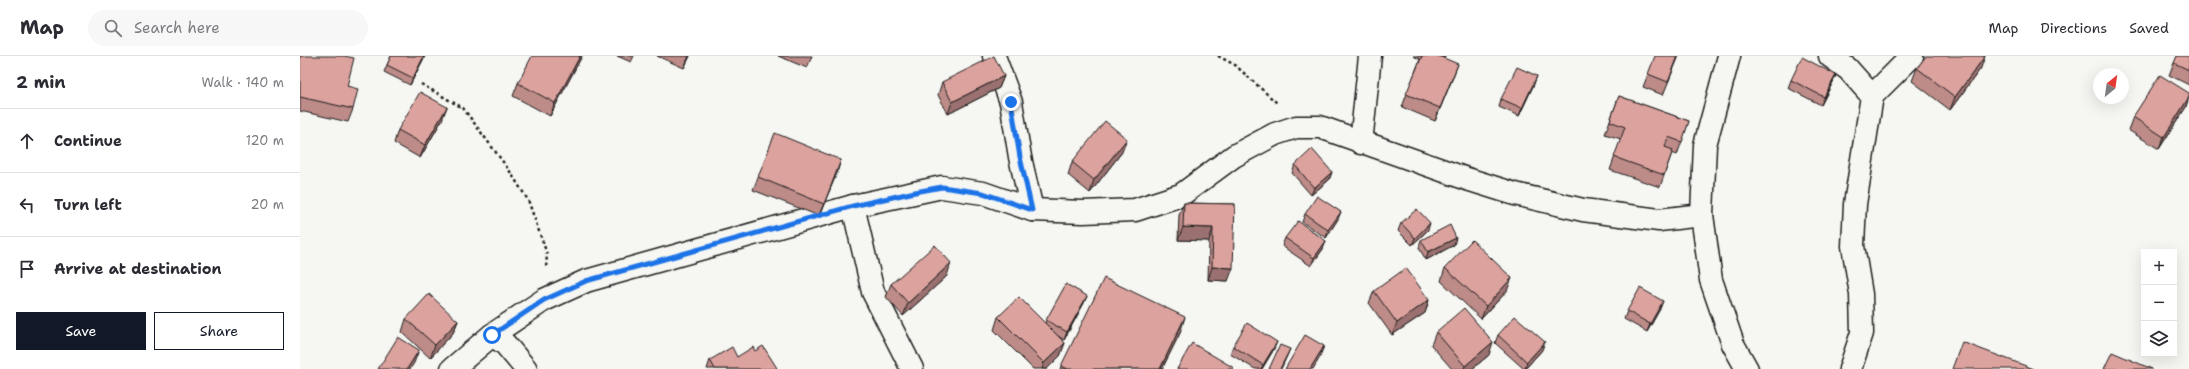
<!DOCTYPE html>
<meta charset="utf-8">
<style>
body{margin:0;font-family:"Shantell Sans",sans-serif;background:#f7f7f7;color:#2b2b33}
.controls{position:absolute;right:12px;bottom:12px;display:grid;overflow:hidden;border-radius:0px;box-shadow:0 4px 16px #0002}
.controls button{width:36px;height:36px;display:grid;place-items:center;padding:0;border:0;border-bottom:1px solid #e1e1e2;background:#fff;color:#2b2b33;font:20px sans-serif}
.compass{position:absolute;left:1793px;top:12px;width:36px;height:36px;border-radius:50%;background:#fff;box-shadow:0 4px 16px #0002;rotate:29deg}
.stop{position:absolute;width:12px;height:12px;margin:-9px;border:3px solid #1a73e8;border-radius:50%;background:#fff}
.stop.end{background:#1a73e8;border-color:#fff;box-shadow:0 1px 4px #0008}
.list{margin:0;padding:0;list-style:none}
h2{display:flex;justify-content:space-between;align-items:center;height:52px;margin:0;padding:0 16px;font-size:17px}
h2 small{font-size:13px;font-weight:400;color:#7c7c81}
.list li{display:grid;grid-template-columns:26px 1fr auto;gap:12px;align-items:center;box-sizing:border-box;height:64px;padding:0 16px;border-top:1px solid #e1e1e2}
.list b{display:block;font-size:15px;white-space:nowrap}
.list em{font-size:13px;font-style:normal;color:#7c7c81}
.actions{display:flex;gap:8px;padding:12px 16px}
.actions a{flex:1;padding:9px 0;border:1px solid #111827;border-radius:0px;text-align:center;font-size:14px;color:#111827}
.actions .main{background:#111827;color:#fff}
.icon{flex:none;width:22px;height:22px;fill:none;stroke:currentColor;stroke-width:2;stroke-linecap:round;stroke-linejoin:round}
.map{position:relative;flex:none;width:1889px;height:313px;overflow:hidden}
header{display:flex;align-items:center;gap:24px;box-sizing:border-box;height:56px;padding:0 20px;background:#fff;border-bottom:1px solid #e1e1e2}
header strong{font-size:19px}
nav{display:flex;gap:22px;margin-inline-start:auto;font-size:14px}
.search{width:280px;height:36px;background:#f7f7f7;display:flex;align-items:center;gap:10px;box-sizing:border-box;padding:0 14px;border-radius:22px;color:#7c7c81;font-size:15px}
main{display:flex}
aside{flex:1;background:#fff}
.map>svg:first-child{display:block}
</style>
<header>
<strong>Map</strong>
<div class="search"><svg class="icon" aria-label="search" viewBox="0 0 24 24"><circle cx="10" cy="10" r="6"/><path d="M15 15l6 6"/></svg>Search here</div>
<nav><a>Map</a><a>Directions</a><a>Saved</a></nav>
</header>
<main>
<aside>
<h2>2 min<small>Walk · 140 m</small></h2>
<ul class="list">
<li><svg class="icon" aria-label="ahead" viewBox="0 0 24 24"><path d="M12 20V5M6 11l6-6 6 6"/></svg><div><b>Continue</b></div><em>120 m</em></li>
<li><svg class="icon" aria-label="left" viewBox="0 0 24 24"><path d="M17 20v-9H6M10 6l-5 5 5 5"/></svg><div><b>Turn left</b></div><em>20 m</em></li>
<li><svg class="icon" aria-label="arrive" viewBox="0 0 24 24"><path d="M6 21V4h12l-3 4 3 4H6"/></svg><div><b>Arrive at destination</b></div></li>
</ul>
<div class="actions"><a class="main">Save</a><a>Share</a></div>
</aside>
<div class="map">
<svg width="1889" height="313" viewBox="0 0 1889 313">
<rect width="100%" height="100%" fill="#f6f6f2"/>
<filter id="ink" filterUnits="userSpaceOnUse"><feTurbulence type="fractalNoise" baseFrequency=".025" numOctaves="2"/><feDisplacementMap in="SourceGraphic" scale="8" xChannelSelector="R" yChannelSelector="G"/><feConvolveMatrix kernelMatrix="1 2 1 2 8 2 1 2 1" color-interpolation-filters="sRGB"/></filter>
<g filter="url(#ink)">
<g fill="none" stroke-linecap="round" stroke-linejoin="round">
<g stroke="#1c1c1c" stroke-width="25">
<g id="minor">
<polyline points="694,0 711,46 720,101 732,154"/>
<polyline points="1429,0 1405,89 1402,159 1411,224 1433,288 1447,313"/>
<polyline points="1530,0 1548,13 1572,40 1555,148 1553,190 1561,238 1562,277 1550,313"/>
<polyline points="1572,40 1612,0"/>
<polyline points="1061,87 1070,0"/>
<polyline points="553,150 573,236 612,313"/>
<polyline points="192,279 205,288 226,313"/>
<polyline points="152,313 192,279 244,244 286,225 553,150 642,131 683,137 732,154 783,156 835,154 881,139 934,100 975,78 996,71 1020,71 1167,123 1215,138 1283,154 1359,164 1402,159"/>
</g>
</g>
<g stroke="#1c1c1c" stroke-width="2.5" stroke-dasharray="3 3" stroke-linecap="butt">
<polyline points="918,0 935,9 977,47"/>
<polyline points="121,28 163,52 209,114 228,144 247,198 246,212"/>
</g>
<use href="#minor" stroke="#f6f6f2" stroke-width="22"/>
</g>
<g fill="#bd8b88" stroke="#1c1c1c">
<polygon points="0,0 47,30 53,53 48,66 0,55"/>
<polygon points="91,0 125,0 110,29 84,16 87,9"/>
<polygon points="282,0 250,60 213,40 218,27"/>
<polygon points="317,0 334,0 331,6"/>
<polygon points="357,0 390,0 384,12"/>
<polygon points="478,0 512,0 507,12"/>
<polygon points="1113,0 1145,0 1144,2 1153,21 1135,65 1102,51 1120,3"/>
<polygon points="1379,0 1363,39 1343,31 1348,18"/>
<polygon points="1889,0 1889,29 1869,19 1874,7"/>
<polygon points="1617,12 1681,12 1650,54 1612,25"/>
<polygon points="1536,19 1533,26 1521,49 1488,32 1491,24"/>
<polygon points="704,20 699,32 648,58 638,39 642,26"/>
<polygon points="1234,28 1219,60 1199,51 1201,43"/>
<polygon points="1319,40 1389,65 1377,99 1372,97 1360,131 1310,114 1321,83 1305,78"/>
<polygon points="1886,51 1859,93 1828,74 1833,61"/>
<polygon points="142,64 120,102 94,87 98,74"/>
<polygon points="822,96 790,137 768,119 772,106"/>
<polygon points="541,104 519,160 453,134 458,121"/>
<polygon points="995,109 1032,116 1029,124 1011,139 992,117"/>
<polygon points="884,147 935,148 928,225 908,224 909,185 878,184 879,159"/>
<polygon points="1005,158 1038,163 1026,182 1002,166"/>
<polygon points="1101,167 1128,174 1112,189 1098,175"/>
<polygon points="985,182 1026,185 1023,193 1011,210 982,190"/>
<polygon points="1121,184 1154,189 1126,204 1119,192"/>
<polygon points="1145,212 1207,235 1181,263 1141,225"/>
<polygon points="647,220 603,260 586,241 591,228"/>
<polygon points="1074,235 1129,244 1125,257 1092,279 1069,247"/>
<polygon points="787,240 784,247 764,284 758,280 765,287 760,300 747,313 733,313 694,274 698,261 745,267 746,264"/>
<polygon points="1360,253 1347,276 1324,263 1327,255"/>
<polygon points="106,263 158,265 153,277 130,302 102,276"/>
<polygon points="1136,276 1189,299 1172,313 1152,313 1131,289"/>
<polygon points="880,277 862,313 760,313 761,310"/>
<polygon points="1198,279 1242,294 1225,313 1224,313 1195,287"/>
<polygon points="933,290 974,293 962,313 955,313 930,298"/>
<polygon points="455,295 476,313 407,313 410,304 437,301"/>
</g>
<g fill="#9a716f" stroke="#1c1c1c">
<polygon points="124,0 125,0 110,29 113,22"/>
<polygon points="280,0 282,0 250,60 255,47"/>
<polygon points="389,0 390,0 384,12"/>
<polygon points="1685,0 1681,12 1650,54 1655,41"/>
<polygon points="1158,8 1153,21 1135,65 1140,52"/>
<polygon points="1536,19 1533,26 1521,49 1524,41"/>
<polygon points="704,20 699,32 648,58 652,46"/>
<polygon points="1237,20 1234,28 1219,60 1222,52"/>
<polygon points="1889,41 1886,51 1859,93 1864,81"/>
<polygon points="147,51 142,64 120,102 125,89"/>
<polygon points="827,83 822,96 790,137 794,124"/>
<polygon points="541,104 537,117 519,160 524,148"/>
<polygon points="1032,116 1029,124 1011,139 1014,132"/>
<polygon points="1041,156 1038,163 1026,182 1028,174"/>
<polygon points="1130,167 1128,174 1112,189 1115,182"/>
<polygon points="883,171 913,172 909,185 878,184"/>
<polygon points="1156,182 1154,189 1126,204 1128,196"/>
<polygon points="1026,185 1023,193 1011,210 1014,202"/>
<polygon points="651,207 647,220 603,260 608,247"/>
<polygon points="912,211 933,212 928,225 908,224"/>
<polygon points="1212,222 1207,235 1181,263 1186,250"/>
<polygon points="787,240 784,247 764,284 767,276"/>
<polygon points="1129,244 1125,257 1092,279 1097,267"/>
<polygon points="1363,245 1360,253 1347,276 1350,268"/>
<polygon points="885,261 880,277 862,313 860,313"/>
<polygon points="158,265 153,277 130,302 135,289"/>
<polygon points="977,286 974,293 962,313 961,313 963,309"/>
<polygon points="1193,286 1189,299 1172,313 1164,313 1165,310"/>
<polygon points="1245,286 1242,294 1225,313 1227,306"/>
<polygon points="765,287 760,300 747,313 742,313 744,307"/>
<polygon points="1024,290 1019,303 1013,313 1010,313"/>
<polygon points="990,293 987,300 981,313 980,313"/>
<polygon points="119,294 114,307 110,313 107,313"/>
</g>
<g fill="#dca29e" stroke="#1c1c1c">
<polygon points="0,0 44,0 54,2 47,30 58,33 53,53 0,41"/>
<polygon points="91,0 124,0 113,22 87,9"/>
<polygon points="232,0 280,0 255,47 218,27"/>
<polygon points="694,0 704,20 652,46 642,26"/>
<polygon points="1122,0 1139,0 1158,8 1140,52 1106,38"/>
<polygon points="1139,0 1145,0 1144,2"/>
<polygon points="1355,0 1378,0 1368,26 1348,18"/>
<polygon points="1626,0 1685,0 1655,41 1617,12"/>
<polygon points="1877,0 1889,0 1889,14 1874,7"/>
<polygon points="1502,1 1536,19 1524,41 1491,24"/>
<polygon points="1217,11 1237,20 1222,52 1201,43"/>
<polygon points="1860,19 1889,37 1889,41 1864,81 1833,61"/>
<polygon points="120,36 147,51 125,89 98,74"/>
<polygon points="1319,40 1389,65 1382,86 1368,81 1365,91 1373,94 1364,119 1314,101 1325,71 1310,65"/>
<polygon points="805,65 827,83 794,124 772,106"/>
<polygon points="475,77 541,104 524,148 458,121"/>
<polygon points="1012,93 1032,116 1014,132 995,109"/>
<polygon points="1017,140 1041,156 1028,174 1005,158"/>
<polygon points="884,147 935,148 933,212 912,211 913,172 883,171"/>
<polygon points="1117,153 1130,167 1115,182 1101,167"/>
<polygon points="998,165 1026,185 1014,202 985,182"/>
<polygon points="1150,169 1156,182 1128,196 1121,184"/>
<polygon points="1172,184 1212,222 1186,250 1145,212"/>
<polygon points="635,189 651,207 608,247 591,228"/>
<polygon points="1106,212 1129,244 1097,267 1074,235"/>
<polygon points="804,222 885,261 860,313 768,313 761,310"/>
<polygon points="766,228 787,240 767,276 746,264"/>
<polygon points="1340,232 1363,245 1350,268 1327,255"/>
<polygon points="129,238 158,265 135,289 106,263"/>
<polygon points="719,241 765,287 744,307 698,261"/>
<polygon points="1164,252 1193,286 1165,310 1136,276"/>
<polygon points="1215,260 1245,286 1227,306 1198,279"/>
<polygon points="947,267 977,286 963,309 933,290"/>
<polygon points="1005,279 1024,290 1010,313 985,313"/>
<polygon points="98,281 119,294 107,313 78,313"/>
<polygon points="1662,286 1734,313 1652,313"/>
<polygon points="892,287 934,312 934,313 877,313"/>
<polygon points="980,289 990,293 980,313 969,313"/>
<polygon points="463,290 477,312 475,313 415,313 410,304 432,291 437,301 453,291 455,295"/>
<polygon points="1812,296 1852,313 1804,313"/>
</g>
</g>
<g fill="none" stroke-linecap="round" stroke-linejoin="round" filter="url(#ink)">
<polyline stroke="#1a73e8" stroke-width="5" points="192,279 244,244 286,225 553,150 615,136 642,131 683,137 732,154 720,101 711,46"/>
</g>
</svg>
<div class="controls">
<button>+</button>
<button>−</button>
<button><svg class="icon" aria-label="layers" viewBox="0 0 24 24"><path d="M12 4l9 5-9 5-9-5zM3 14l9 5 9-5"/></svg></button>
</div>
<svg class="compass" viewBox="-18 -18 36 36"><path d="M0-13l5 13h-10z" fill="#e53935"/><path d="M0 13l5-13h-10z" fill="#7c7c81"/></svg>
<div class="stop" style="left:192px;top:279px"></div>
<div class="stop end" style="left:711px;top:46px"></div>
</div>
</main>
